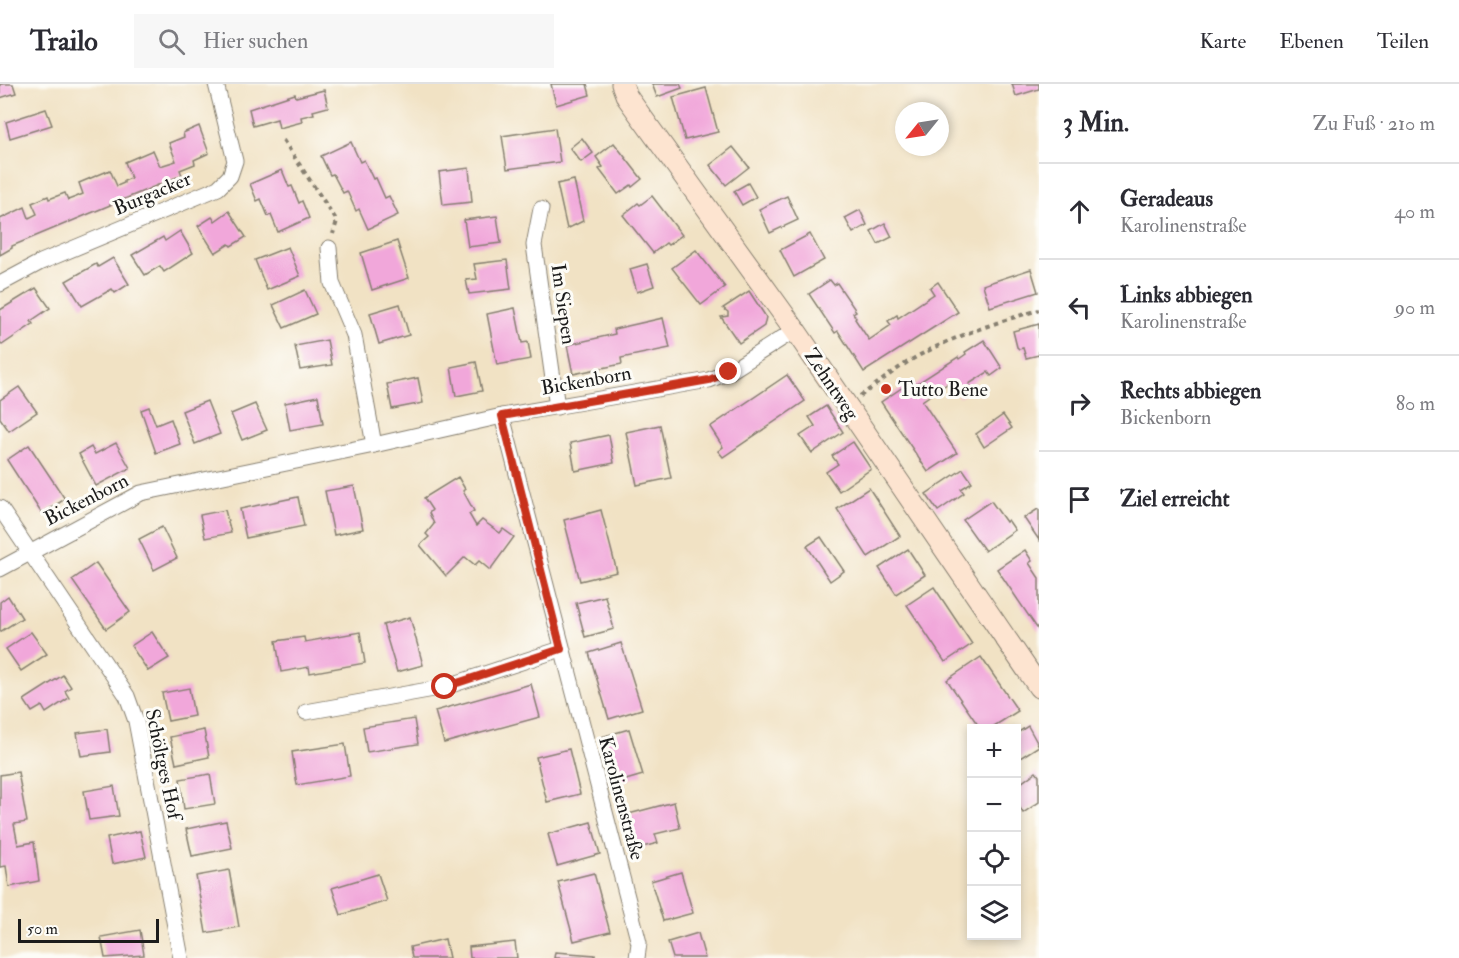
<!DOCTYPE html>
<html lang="de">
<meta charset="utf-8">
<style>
body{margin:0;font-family:"IM FELL Double Pica",serif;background:#f7f7f7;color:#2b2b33}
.controls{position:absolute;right:18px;bottom:18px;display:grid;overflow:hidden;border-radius:0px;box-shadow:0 3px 9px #0003}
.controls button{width:54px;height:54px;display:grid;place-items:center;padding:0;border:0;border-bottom:2px solid #e1e1e2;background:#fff;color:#2b2b33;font:30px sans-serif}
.compass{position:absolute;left:895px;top:18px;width:54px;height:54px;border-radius:50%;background:#fff;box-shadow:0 3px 9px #0003;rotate:240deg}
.scale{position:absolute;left:18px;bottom:15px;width:141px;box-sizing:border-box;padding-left:6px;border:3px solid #1c1c1c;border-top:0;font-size:16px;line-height:21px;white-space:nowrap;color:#1c1c1c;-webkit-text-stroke:4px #fdfcf7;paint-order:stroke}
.stop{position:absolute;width:18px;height:18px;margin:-14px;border:4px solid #c8321e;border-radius:50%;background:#fff}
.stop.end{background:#c8321e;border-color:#fff;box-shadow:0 2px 6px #0008}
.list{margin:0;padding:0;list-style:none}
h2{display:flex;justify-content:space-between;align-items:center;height:78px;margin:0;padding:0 24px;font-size:26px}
h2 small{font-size:20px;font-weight:400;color:#7c7c81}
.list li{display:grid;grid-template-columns:39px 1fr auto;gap:18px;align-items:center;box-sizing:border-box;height:96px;padding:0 24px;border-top:2px solid #e1e1e2}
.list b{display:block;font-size:22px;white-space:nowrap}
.list p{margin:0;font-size:20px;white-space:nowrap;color:#7c7c81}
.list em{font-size:20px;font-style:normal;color:#7c7c81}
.icon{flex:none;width:33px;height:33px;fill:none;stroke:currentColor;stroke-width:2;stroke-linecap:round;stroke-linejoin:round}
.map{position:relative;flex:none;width:1039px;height:874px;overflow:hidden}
header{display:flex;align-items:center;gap:36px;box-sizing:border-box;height:84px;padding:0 30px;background:#fff;border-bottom:2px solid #e1e1e2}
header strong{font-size:28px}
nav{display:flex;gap:33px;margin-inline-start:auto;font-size:21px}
.search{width:420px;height:54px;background:#f7f7f7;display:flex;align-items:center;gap:15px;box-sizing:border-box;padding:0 21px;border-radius:0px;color:#7c7c81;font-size:22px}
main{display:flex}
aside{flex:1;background:#fff}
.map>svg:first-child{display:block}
</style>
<header>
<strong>Trailo</strong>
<div class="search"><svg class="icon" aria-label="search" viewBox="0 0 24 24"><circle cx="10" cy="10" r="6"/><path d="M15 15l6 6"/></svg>Hier suchen</div>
<nav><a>Karte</a><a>Ebenen</a><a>Teilen</a></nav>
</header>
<main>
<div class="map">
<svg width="1039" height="874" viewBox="0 0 1039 874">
<rect width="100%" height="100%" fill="#fdfcf7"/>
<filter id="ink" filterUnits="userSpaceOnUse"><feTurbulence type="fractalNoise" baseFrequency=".0167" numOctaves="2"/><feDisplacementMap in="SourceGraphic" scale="12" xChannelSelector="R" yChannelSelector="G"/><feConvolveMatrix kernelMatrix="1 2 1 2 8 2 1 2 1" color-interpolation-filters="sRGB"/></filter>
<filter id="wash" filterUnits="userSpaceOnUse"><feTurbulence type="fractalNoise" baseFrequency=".008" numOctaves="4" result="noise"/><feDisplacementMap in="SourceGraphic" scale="24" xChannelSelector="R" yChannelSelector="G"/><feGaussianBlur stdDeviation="1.35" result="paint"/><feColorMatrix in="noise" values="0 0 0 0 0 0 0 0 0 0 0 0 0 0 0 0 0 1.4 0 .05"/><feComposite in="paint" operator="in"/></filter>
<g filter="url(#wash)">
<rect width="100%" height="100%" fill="#f1e2c4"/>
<g id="blocks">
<g fill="#f1a7da">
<polygon points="0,0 13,0 16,9 0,14"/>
<polygon points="551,0 587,0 590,11 556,21"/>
<polygon points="652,0 680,0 682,4 657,13"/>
<polygon points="1012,0 1039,0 1039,5 1016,12"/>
<polygon points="706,4 718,48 685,56 673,13"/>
<polygon points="324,6 328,23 313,27 314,30 301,33 302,38 279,44 277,35 253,42 249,25 295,10 296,13"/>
<polygon points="46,25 52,41 10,54 6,38"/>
<polygon points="199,42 209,69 194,76 195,80 180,86 182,91 12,162 12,164 0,171 0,135 25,123 29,134 37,130 32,119 48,112 49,115 65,109 68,116 76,113 83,110 79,99 110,86 117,102 124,99 124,97 131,94 125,78 153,66 160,82 176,77 169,59 184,53 183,49"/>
<polygon points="555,44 560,78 507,85 502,52"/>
<polygon points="582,54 593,69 581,78 570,64"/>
<polygon points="351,58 360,78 364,76 373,95 376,94 385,114 389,112 398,131 368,145 359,125 356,127 347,107 343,109 333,90 330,91 321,72"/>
<polygon points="614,59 642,95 632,103 631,101 618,110 599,85 603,83 596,73"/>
<polygon points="733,63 749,83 726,101 710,81"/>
<polygon points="469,84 472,118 443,121 439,88"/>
<polygon points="282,86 289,103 292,102 299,119 302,117 309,134 278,148 271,131 268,132 261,115 257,117 250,100"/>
<polygon points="574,96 583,137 567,145 557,100"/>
<polygon points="748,99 756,113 742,121 734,107"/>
<polygon points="652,112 682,151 668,161 666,159 653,169 623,131 638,119 640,121"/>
<polygon points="787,112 798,136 770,149 759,125"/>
<polygon points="860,126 867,141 853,149 845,134"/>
<polygon points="229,127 246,153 231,162 229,160 215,169 198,142 212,133 215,137"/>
<polygon points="497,132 501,159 468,163 464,136"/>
<polygon points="885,139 892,153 878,160 871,147"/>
<polygon points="180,147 193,169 164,188 160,182 145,191 132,171 163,153 165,157"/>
<polygon points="810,150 824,176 794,193 780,166"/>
<polygon points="397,157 409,194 372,206 361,169"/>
<polygon points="288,163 300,192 267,206 255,176"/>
<polygon points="696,166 725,203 701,221 672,184"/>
<polygon points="113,174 129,200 115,209 112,205 82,222 66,197 96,180 98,183"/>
<polygon points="507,176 511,205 469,210 466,196 477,195 474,180"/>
<polygon points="647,180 654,202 637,208 630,185"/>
<polygon points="1031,185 1038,208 990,223 983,201"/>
<polygon points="830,196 834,201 837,199 856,227 853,229 856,234 855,235 869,256 891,241 888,237 897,231 898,234 934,210 930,204 938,198 958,228 864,288 838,247 835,249 809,210"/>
<polygon points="36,204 50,224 31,237 33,240 2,261 0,258 0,226"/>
<polygon points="305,206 316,230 284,244 273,221"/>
<polygon points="749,207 766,233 764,242 739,259 721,233 728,232 728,228 723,224"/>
<polygon points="400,220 409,251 379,260 370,229"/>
<polygon points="515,224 522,259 528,258 531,275 497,281 487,230"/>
<polygon points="663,234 670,264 621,274 622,280 573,290 567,261 615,250 614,245"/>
<polygon points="1039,240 1039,271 1026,274 1023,264 1019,265 1017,263 1013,247"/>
<polygon points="327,256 332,281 300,286 295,262"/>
<polygon points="984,256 1002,284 991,292 988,288 969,300 972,304 959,313 950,298 922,317 957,369 928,388 881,318 909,299 912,303 958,273 959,275 966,270 965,268"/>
<polygon points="476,278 482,307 456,312 451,283"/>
<polygon points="787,291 805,317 723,373 718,367 723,363 710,343"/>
<polygon points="418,294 423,319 392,325 387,300"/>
<polygon points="19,303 37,328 9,347 0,334 0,316"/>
<polygon points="318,312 323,340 290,346 285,319"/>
<polygon points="207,317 220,350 195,360 182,327"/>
<polygon points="255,320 267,346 242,356 231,330"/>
<polygon points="826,322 843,348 812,369 800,352 815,342 809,333"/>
<polygon points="149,323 156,341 171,335 180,360 156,369 141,326"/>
<polygon points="1003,331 1012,344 984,363 976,350"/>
<polygon points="660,341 671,394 637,401 626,348"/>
<polygon points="609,351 614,379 575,387 570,359"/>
<polygon points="853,358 871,385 839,407 826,388 838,380 832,372"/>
<polygon points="116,359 130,384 96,402 79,370 91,363 95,370"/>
<polygon points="29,361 65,415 42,430 7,376"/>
<polygon points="963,385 972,398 961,405 964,409 938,427 926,410"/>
<polygon points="458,393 465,405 463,407 474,427 469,430 476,442 482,436 500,449 503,445 514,453 490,486 479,477 475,481 465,473 446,492 420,461 429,453 426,450 434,440 429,429 432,426 424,414"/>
<polygon points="354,402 363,445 334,451 325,407"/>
<polygon points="869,404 900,452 868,473 837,425"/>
<polygon points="298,413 304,442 246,454 240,425"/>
<polygon points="991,417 1006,438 1008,436 1015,446 985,467 963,436"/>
<polygon points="1038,425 1039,426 1039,456 1024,434"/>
<polygon points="225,426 231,449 205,454 200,431"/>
<polygon points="601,426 617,488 580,497 564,436"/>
<polygon points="162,443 177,474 154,486 139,455"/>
<polygon points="821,453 844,487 830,497 807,462"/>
<polygon points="908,465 925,491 896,510 879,484"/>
<polygon points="1025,466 1032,477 1029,479 1039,494 1039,547 997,485"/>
<polygon points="96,479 130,528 106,545 72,496"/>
<polygon points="934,503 972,560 945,578 907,521"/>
<polygon points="8,512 22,534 0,548 0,518"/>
<polygon points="605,512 614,545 585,553 576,519"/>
<polygon points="410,533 423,581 397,588 383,541"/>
<polygon points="31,548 47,570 21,587 6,565"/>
<polygon points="152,548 169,574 148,587 131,562"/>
<polygon points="360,548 365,579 310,589 309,583 281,588 276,557 304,553 305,558"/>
<polygon points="621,559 642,625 609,635 589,569"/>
<polygon points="981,573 1018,627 991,644 980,644 947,596"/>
<polygon points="63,591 71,603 65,607 69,614 46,629 42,622 32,628 24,616"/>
<polygon points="531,600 540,633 444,659 435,627"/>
<polygon points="189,604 194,632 168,637 162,609"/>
<polygon points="414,635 418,660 367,668 363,643"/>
<polygon points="1028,642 1039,662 1017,676 1017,649"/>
<polygon points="107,645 110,668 81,672 77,649"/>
<polygon points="629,645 643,691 612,700 598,654"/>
<polygon points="204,646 209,673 176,680 170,653"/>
<polygon points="345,660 350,692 297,701 292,668"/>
<polygon points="569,665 580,710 547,718 536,673"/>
<polygon points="18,688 27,738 14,740 18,761 34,758 39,797 9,803 6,782 0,783 0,691"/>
<polygon points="1036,688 1039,692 1039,718 1023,729 1017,719 1017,702"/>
<polygon points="210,690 215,720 184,725 180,695"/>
<polygon points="114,702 119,732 89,736 84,707"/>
<polygon points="674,718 680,744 655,750 658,759 631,766 621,732"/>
<polygon points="226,737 232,764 192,772 186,745"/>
<polygon points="591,738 600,770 557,782 548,750"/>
<polygon points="140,747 146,773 112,780 107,754"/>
<polygon points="229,786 239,843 206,849 196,792"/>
<polygon points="681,788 693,829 663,837 651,797"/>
<polygon points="594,789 610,848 574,857 558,798"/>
<polygon points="378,790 387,817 341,831 332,804"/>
<polygon points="140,846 144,871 105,874 101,853"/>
<polygon points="698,849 705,874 673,874 668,858"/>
<polygon points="445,855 449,874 412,874 410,863"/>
<polygon points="515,858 517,874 470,874 469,863"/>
<polygon points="555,868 595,871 595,874 554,874"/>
</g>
</g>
</g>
<g filter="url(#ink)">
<use href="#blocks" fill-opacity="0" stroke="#867f70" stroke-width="1.5"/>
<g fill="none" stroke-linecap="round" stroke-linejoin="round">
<g stroke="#867f70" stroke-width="17">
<g id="street">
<polyline points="541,125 534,161 557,323"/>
<polyline points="329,164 332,199 354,251 374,361"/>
<polyline points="0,200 41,178 218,104 230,92 235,77 216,0"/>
<polyline points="502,332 639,859 637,874"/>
<polyline points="0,424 127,612 136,637 181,874"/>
<polyline points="0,485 141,409 374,361 502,332 709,296 729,288 795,246"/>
<polyline points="306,628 445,603 561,565"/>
</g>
</g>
<g stroke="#867f70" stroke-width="23">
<polyline id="secondary" points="622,0 627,13 795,246 1039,603"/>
</g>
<g stroke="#867f70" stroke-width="4" stroke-dasharray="4.5 4.5" stroke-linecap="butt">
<polyline points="283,56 337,137 333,150"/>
<path d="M 860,312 C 879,299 898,283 918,272 C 957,251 997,238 1039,226"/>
</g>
<use href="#street" stroke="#fff" stroke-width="15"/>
<use href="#secondary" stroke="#fde4d0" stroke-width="21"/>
</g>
</g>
<g fill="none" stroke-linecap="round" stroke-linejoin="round" filter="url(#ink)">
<polyline stroke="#c8321e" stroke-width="8" points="445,603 561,565 502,332 709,296 729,288"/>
</g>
<circle fill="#c8321e" stroke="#fdfcf7" stroke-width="2" cx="886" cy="305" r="6"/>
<g text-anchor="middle" stroke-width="6" stroke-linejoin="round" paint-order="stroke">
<g font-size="20" fill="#1c1c1c" stroke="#fdfcf7">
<text transform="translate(152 109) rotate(-23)" y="7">Burgacker</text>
<text transform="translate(564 220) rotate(82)" y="7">Im Siepen</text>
<text transform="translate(586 296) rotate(-10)" y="7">Bickenborn</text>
<text transform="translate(832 300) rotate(56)" y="7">Zehntweg</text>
<text transform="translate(86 415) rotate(-27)" y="7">Bickenborn</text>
<text transform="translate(164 680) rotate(78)" y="7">Schöltges Hof</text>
<text transform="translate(622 714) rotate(75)" y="7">Karolinenstraße</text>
</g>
<g font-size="20" fill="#1c1c1c" stroke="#fdfcf7" text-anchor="start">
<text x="898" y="312">Tutto Bene</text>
</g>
</g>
</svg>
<div class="controls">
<button>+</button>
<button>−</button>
<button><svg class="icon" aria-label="locate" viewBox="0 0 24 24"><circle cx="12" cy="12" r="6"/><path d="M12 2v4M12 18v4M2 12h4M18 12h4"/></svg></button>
<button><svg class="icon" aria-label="layers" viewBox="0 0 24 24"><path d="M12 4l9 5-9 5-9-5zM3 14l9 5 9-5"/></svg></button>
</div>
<svg class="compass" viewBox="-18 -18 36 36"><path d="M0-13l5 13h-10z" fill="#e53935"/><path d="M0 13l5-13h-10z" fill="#7c7c81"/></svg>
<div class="scale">50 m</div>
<div class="stop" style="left:445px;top:603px"></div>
<div class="stop end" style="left:729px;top:288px"></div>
</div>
<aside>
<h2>3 Min.<small>Zu Fuß · 210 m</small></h2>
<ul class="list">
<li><svg class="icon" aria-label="ahead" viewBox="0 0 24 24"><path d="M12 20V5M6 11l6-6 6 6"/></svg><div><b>Geradeaus</b><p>Karolinenstraße</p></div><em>40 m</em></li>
<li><svg class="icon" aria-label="left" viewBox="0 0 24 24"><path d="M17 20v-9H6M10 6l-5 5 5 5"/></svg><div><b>Links abbiegen</b><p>Karolinenstraße</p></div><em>90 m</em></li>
<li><svg class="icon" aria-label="right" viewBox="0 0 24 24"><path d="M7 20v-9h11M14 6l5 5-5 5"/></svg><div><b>Rechts abbiegen</b><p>Bickenborn</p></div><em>80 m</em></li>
<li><svg class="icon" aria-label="arrive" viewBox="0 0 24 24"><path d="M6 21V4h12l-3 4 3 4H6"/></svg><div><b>Ziel erreicht</b></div></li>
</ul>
</aside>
</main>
